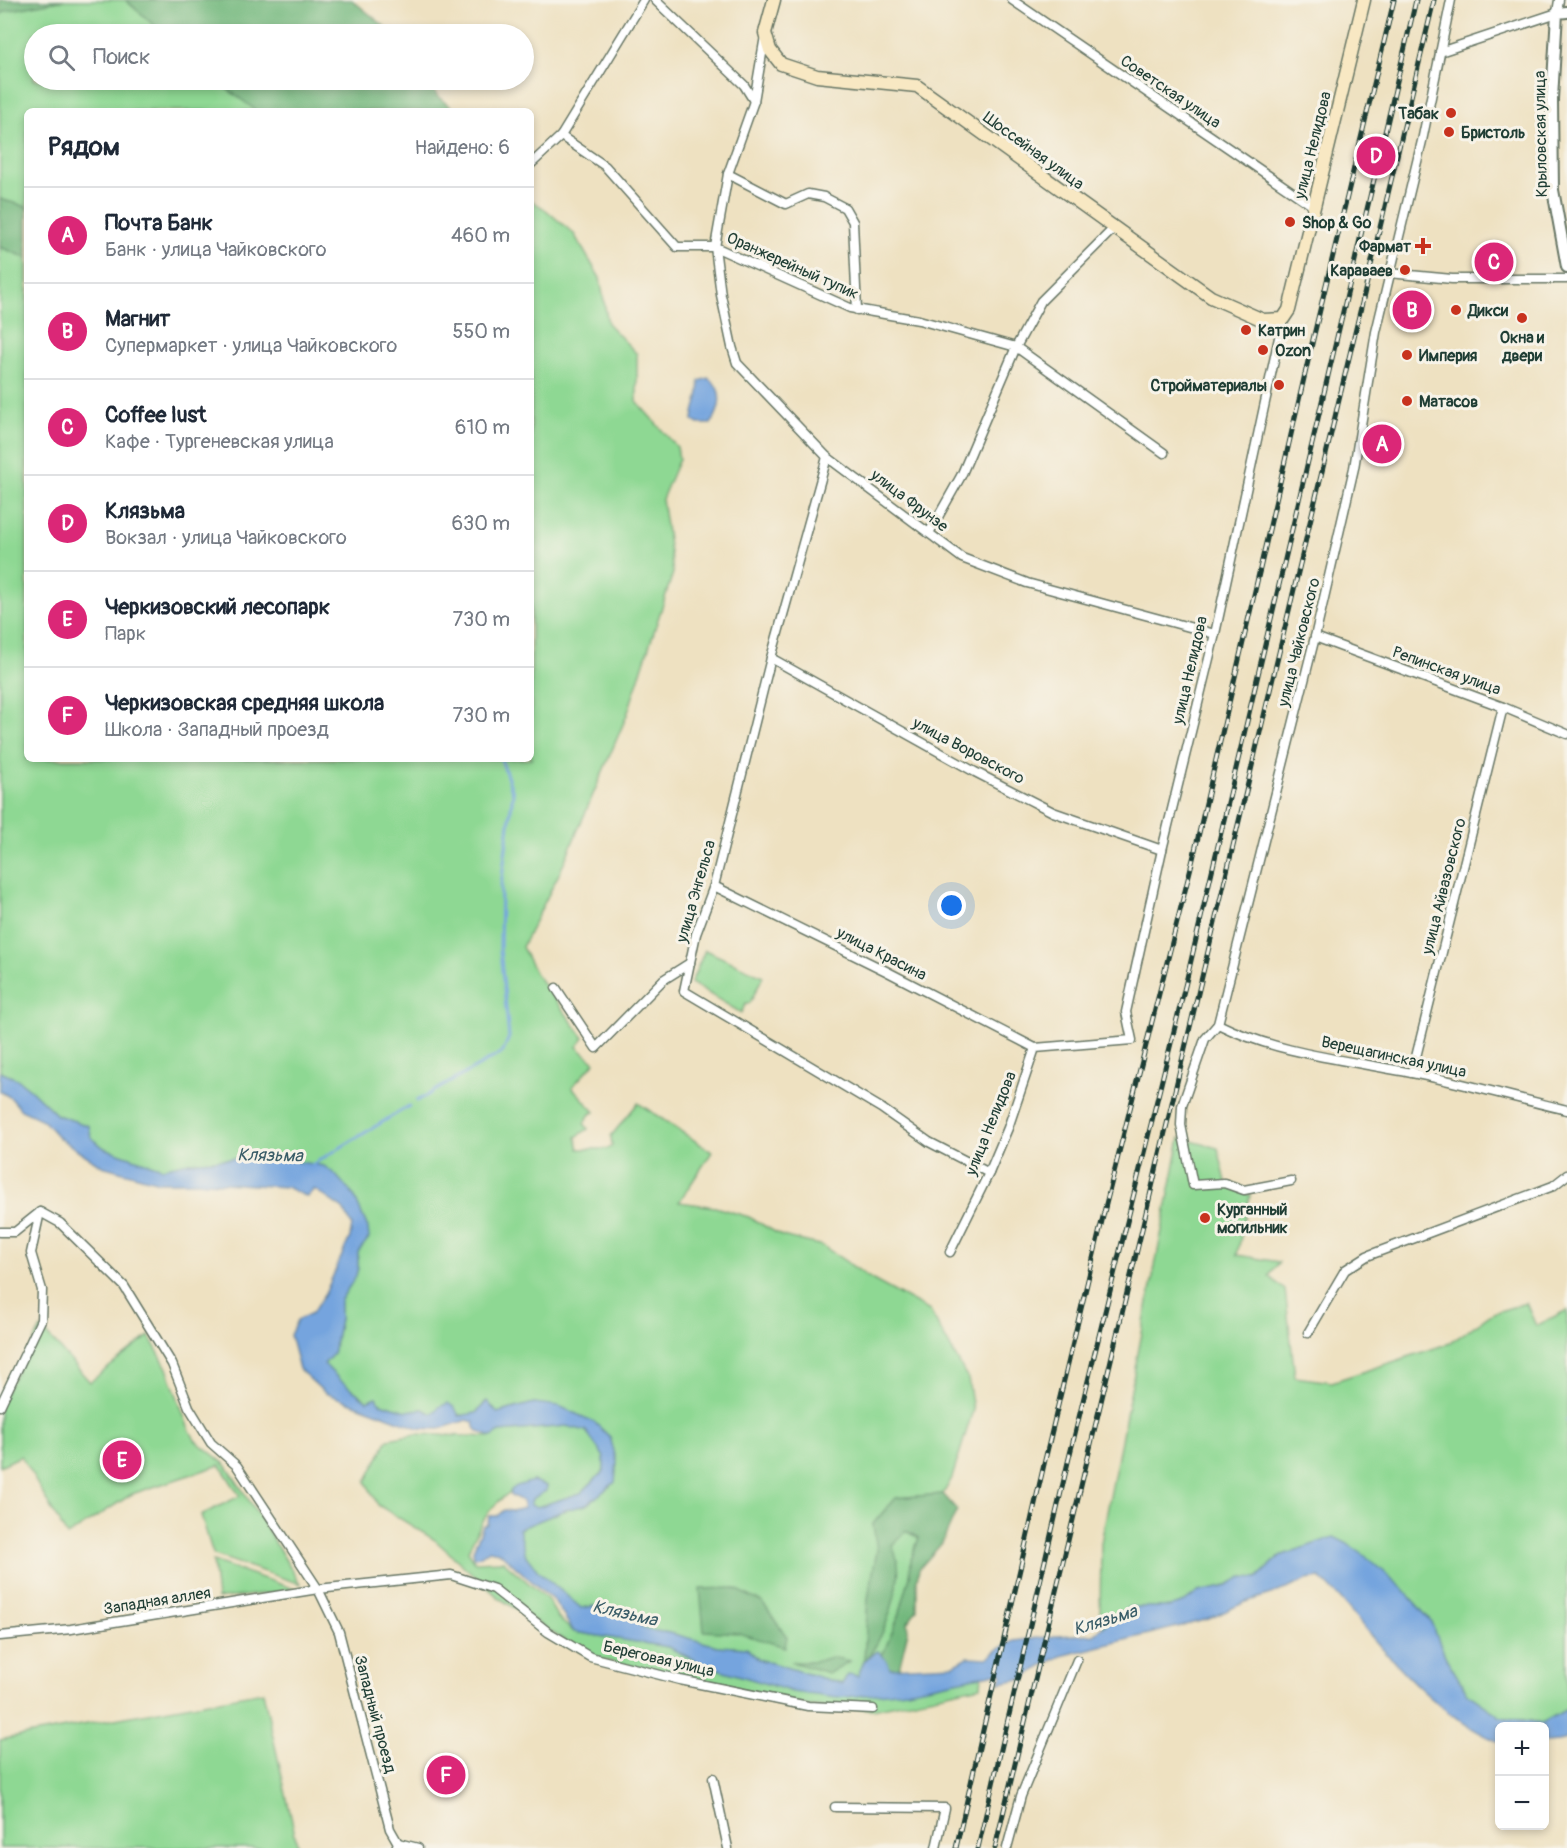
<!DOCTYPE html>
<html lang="ru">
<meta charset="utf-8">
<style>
body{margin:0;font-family:Pangolin,sans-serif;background:#f6f6f7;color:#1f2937}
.controls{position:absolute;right:18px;bottom:18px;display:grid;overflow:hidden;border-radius:9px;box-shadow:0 3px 9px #0003}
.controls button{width:54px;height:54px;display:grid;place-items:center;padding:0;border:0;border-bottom:2px solid #e0e1e3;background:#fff;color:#1f2937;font:30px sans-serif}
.you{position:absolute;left:952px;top:906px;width:21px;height:21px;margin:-15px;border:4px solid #fff;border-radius:50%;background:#1a73e8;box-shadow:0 0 0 9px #1a73e833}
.badge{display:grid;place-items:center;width:39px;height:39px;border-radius:50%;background:#db2777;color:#fff;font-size:20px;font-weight:700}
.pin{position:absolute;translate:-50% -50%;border:3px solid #fff;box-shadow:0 2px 6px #0006}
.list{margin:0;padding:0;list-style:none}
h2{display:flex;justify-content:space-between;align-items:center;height:78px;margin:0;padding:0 24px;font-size:26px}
h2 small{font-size:20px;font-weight:400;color:#747a83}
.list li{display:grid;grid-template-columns:39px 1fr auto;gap:18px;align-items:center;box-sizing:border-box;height:96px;padding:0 24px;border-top:2px solid #e0e1e3}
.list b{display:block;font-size:22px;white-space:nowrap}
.list p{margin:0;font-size:20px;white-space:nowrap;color:#747a83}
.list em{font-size:20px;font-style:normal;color:#747a83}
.icon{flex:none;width:33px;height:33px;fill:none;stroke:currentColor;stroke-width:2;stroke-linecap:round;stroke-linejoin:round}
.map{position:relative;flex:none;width:1567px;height:1848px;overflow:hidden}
.search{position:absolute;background:#fff;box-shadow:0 3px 9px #0003;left:24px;top:24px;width:510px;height:66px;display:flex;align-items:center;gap:15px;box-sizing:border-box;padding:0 21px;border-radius:33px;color:#747a83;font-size:22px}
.panel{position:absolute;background:#fff;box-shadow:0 3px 9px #0003;left:24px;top:108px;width:510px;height:654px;border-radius:9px}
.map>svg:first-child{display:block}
</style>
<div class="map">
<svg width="1567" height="1848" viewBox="0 0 1567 1848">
<rect width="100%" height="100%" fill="#f7f3e8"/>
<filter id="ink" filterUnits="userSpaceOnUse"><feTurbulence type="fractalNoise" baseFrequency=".0167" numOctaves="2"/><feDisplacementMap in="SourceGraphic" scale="12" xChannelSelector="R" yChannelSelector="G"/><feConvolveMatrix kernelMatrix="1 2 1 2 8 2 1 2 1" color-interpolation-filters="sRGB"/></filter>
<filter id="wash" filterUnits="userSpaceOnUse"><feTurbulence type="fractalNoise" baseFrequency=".008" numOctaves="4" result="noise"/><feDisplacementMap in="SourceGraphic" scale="24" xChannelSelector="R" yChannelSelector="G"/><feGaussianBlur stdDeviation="1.35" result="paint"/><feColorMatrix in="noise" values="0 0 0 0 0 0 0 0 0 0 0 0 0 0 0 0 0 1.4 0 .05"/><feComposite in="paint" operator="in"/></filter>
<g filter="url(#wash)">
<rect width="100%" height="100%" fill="#eee1c1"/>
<g fill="#8ed893" stroke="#568a64" stroke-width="1.5">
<polygon points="64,0 125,0 164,34 34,34 34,80 215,80 257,111 27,111 27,207 0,199 0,70 2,69 0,68 0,15 6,11"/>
<path d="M 531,200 L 546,210 L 574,234 L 600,278 L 608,324 L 637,354 L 637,402 L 677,447 L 679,459 L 662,499 L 673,573 L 627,715 L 560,872 L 522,947 L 536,974 L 584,1038 L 577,1047 L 595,1062 L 572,1087 L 595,1112 L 590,1114 L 584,1123 L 588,1129 L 576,1137 L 579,1149 L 607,1149 L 612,1146 L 611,1136 L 638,1103 L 712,1152 L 679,1202 L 715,1207 L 749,1217 L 782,1236 L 823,1246 L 873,1280 L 930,1311 L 968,1379 L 973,1410 L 952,1478 L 943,1494 L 895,1498 L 873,1524 L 878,1550 L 868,1599 L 864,1661 L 858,1676 L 848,1674 L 842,1684 L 758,1659 L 746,1648 L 717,1646 L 670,1633 L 647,1630 L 616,1608 L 609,1610 L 595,1606 L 581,1608 L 538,1571 L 526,1556 L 519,1529 L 565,1510 L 586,1505 L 615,1482 L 610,1437 L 534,1403 L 497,1413 L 490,1404 L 485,1402 C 473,1423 456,1415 439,1407 L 432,1414 L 423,1409 L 407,1411 L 380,1403 L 377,1397 L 368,1401 L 340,1380 L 324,1364 L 333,1354 L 340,1319 L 340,1301 L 356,1276 L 358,1268 L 358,1252 L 368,1228 L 354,1196 L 264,1156 L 189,1162 L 162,1168 L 104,1148 L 91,1137 L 89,1126 L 57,1115 L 31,1090 L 17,1079 L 0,1072 L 0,247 L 27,258 L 27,759 L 531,759 Z"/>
<polygon points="705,950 763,976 750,1003 746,1003 741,1013 691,983"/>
<polygon points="1180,1138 1218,1148 1227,1186 1250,1195 1237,1255 1279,1262 1269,1276 1285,1290 1295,1377 1332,1382 1450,1343 1493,1313 1526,1303 1536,1326 1567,1310 1567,1709 1542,1723 1501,1717 1468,1694 1446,1658 1430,1620 1402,1588 1334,1537 1280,1556 1257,1578 1242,1577 1224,1587 1198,1592 1185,1602 1170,1607 1129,1607 1103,1627 1100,1615 1101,1543"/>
<polygon points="41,1328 90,1382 149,1336 167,1368 187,1424 195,1440 226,1465 261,1519 300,1584 214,1555 212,1551 201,1515 240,1496 220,1465 132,1494 67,1536 21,1456 0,1466 0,1403"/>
<path d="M 566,1426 L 586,1430 L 604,1457 L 604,1470 L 581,1493 L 537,1507 L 530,1505 L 532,1499 L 547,1486 L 533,1481 C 494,1495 484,1516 468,1551 L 475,1562 L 503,1561 L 547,1599 L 558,1618 L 574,1632 L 668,1647 L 705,1665 L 793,1692 L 932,1686 L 982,1675 L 981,1686 L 873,1709 L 808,1706 L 590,1657 L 499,1598 L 435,1540 L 378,1505 L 366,1482 L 388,1439 L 417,1434 L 491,1437 L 500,1432 Z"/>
<path d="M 905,1531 L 919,1538 L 911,1560 L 910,1576 L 899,1616 L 882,1656 L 878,1651 L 868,1656 C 889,1625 905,1582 892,1545 Z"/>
<polygon points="213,1561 297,1590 217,1599"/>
<polygon points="263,1692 298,1848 0,1848 0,1740"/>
</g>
<g fill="#72b87d" stroke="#487a58" stroke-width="1.5">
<polygon points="0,0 64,0 6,11 0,15"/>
<polygon points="126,0 352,0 394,34 164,34"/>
<polygon points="215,80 431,80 437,96 456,111 257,111"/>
<polygon points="0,199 27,207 27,258 0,247"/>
<path d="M 943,1494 L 957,1510 L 942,1543 L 919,1569 L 917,1580 L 917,1610 L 907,1623 L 908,1631 L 899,1668 L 890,1668 L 882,1656 L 899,1616 L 910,1576 L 911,1560 L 919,1538 L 906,1531 L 892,1545 C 896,1555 900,1566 898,1578 C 895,1603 882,1643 864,1661 L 868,1599 L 877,1550 L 873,1524 L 895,1498 Z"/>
<polygon points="734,1588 763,1603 787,1637 785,1647 739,1633 704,1631 700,1589"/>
<polygon points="832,1657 850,1661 829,1673 791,1662 814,1662"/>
</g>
<g fill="#74a4de" stroke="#4a7089" stroke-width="1.5">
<path d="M 708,378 C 725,389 721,409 711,424 L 698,424 L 693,421 C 693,407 702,396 699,381 Z"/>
<path d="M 0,1072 L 17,1079 L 31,1090 L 57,1115 L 89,1126 L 91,1137 L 104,1148 L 162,1168 L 189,1162 L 264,1156 L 324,1166 L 335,1174 L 354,1196 L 368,1228 L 369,1238 L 358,1252 L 358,1268 L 356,1276 L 340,1301 L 340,1319 L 333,1354 L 324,1364 L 340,1380 L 367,1401 L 377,1397 L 380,1403 L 407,1411 L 423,1409 L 432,1414 L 439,1407 L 448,1403 L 455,1408 L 459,1416 L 476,1413 L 487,1401 L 497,1413 L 534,1403 L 559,1406 L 594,1422 L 610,1437 L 617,1462 L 615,1482 L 586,1505 L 565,1510 L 519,1529 L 526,1556 L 538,1571 L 581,1608 L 595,1606 L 609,1610 L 616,1608 L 647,1630 L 670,1633 L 717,1646 L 746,1648 L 758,1659 L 842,1684 L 848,1674 L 858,1676 L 864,1661 L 878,1651 L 887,1661 L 890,1668 L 954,1665 L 968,1657 L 988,1658 L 999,1649 L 1014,1641 L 1056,1636 L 1094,1634 L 1129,1607 L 1170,1607 L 1185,1602 L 1198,1592 L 1224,1587 L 1242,1577 L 1257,1578 L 1280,1556 L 1334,1537 L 1346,1543 L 1371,1560 L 1402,1588 L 1430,1620 L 1446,1658 L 1468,1694 L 1501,1717 L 1542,1723 L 1567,1709 L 1567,1738 L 1559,1742 L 1545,1743 L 1544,1726 L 1500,1726 L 1499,1742 C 1449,1721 1407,1678 1372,1637 C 1355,1617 1340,1595 1320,1578 L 1306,1580 L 1289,1588 L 1243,1603 L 1209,1619 L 1061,1656 L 1041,1666 L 1026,1678 L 999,1683 L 1002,1676 L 1001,1672 L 907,1691 L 837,1698 L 793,1692 L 705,1665 L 668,1647 L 574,1632 L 555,1602 L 499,1552 L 489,1550 L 481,1556 L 474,1557 L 473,1550 L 483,1526 L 488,1524 L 489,1516 L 497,1516 L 504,1510 L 512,1511 L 524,1508 L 522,1501 L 511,1495 L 511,1490 L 517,1486 L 533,1481 L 547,1486 L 546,1491 L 532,1499 L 530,1505 L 537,1507 L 581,1493 L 604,1471 L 604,1457 L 586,1431 L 566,1426 L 500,1432 L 492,1437 C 482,1433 475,1433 474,1422 L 467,1420 L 439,1429 L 418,1428 L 325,1393 L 299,1369 L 290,1335 L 297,1320 L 312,1313 L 325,1294 L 350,1237 L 352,1225 L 343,1209 L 314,1189 L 307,1197 L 286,1187 L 207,1182 L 159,1182 L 102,1166 L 59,1138 L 43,1120 L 21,1110 L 11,1098 L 0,1091 Z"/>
</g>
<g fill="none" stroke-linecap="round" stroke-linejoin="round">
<g stroke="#74a4de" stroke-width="3">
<polyline points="417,1101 503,1052 509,1037 500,950 501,886 513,793 501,759"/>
<polyline points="310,1166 409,1106"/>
<polyline points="1566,1420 1567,1420"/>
</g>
</g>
</g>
<g filter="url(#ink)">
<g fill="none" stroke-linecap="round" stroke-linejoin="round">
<g stroke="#677665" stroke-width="11">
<g id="minor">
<polyline points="655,0 744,85 754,101"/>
<polyline points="1012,0 1313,206"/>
<polyline points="765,36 754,101 728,174 715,247 721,295 732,347 737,363 827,457 962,558 1027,583 1215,634"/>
<polyline points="1440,52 1557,13 1559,0"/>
<polyline points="561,136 605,166 677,247 715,247 850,308 919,320 1016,347 1164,453"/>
<polyline points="531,164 561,136 644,0"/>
<polyline points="728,174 786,204 808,194 824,197 845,208 853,222 857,310"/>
<polyline points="1389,273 1452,279 1567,279"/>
<polyline points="827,457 771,658 714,886 696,934 684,991 881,1108 929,1142 989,1173"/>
<polyline points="929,533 961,476 1016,347 1041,301 1114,228"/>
<polyline points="1315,637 1503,707 1567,734"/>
<polyline points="771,658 975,772 1053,812 1162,850"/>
<polyline points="714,886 886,971 1035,1048"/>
<polyline points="556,988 596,1048 663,980 690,963"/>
<path d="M 1218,1024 C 1278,1054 1347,1060 1412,1073 C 1464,1083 1515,1098 1567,1110"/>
<polyline points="1412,1073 1503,707"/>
<polyline points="1291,1181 1244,1190 1224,1183 1193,1185 1181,1125 1182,1106 1205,1039 1218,1024 1315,637 1354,468 1376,332 1422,141 1451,0"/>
<polyline points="0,1232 15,1232 40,1212 60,1223 124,1286 172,1364 189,1407 211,1443 237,1466 318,1589 339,1632 390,1829 398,1843 396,1848"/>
<polyline points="950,1252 989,1173 1008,1128 1035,1048 1132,1040 1126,1012 1162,850 1215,634 1283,319"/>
<polyline points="1308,1333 1345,1270 1367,1256 1553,1186 1567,1175"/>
<polyline points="0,1406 41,1320 42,1290 31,1253 40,1212"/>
<polyline points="0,1636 71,1629 318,1589 451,1575 494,1589 548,1632 590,1657 680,1680 808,1706 873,1709"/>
<polyline points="713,1778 728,1848"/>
<polyline points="835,1807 945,1808 936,1848"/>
<polyline points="398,1843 418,1848"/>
<polyline points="1007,1848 1021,1796 1077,1660"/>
</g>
</g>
<g stroke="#677665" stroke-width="14">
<polyline id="tertiary" points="1567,12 1557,13 1552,99 1553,190 1567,267"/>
</g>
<g stroke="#677665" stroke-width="15">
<polyline id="secondary" points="774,0 765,33 770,50 781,64 817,76 917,86 1211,297 1263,320 1283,319 1289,310 1364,0"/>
</g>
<use href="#minor" stroke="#fff" stroke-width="8"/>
<use href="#tertiary" stroke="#fff" stroke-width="10"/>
<use href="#secondary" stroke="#f8e8c3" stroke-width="12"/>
<g stroke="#1f3d34" stroke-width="5">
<g id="rail">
<polyline points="956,1848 1045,1460 1106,1204 1193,859 1314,335 1394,0"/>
<polyline points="978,1848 1068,1462 1186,982 1416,0"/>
<polyline points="995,1848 1434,0"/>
</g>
</g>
<use href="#rail" stroke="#f7f3e8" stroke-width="3" stroke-dasharray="9" stroke-linecap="butt"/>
</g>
</g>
<g fill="#c8321e" stroke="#f7f3e8" stroke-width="2">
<circle cx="1451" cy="113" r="6"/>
<circle cx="1449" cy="132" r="6"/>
<circle cx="1290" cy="222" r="6"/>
<path d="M1420 237h6v6h6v6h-6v6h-6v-6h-6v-6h6z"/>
<circle cx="1405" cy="270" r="6"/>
<circle cx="1456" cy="310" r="6"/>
<circle cx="1522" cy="318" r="6"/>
<circle cx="1246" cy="330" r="6"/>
<circle cx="1263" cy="350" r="6"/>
<circle cx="1407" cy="355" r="6"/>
<circle cx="1279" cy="385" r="6"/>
<circle cx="1407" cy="401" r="6"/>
<circle cx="1205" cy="1218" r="6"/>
</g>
<g text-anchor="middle" stroke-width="6" stroke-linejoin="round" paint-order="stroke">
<g font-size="16" fill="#1f3d34" stroke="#f7f3e8">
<text transform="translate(1171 91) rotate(34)" y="6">Советская улица</text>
<text transform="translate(1540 134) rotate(-91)" y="6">Крыловская улица</text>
<text transform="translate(1312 145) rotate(-76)" y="6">улица Нелидова</text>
<text transform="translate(1034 150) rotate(36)" y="6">Шоссейная улица</text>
<text transform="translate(793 265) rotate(24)" y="6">Оранжерейный тупик</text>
<text transform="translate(910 500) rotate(37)" y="6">улица Фрунзе</text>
<text transform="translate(1298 642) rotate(-76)" y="6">улица Чайковского</text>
<text transform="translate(1189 670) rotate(-77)" y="6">улица Нелидова</text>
<text transform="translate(1447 670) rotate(20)" y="6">Репинская улица</text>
<text transform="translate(969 750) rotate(28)" y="6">улица Воровского</text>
<text transform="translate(1443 886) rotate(-76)" y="6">улица Айвазовского</text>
<text transform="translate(695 891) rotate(-74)" y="6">улица Энгельса</text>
<text transform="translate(882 953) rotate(27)" y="6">улица Красина</text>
<text transform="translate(1394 1056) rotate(12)" y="6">Верещагинская улица</text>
<text transform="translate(990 1123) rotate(-68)" y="6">улица Нелидова</text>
<text transform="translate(157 1600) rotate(-9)" y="6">Западная аллея</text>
<text transform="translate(659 1658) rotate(13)" y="6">Береговая улица</text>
<text transform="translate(376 1714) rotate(75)" y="6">Западный проезд</text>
</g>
<g font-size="16" font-weight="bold" fill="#1f3d34" stroke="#f7f3e8" text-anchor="start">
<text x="1439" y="119" text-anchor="end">Табак</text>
<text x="1461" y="138">Бристоль</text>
<text x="1302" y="228">Shop &amp; Go</text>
<text x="1411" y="252" text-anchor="end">Фармат</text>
<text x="1393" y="276" text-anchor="end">Караваев</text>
<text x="1468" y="316">Дикси</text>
<text x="1258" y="336">Катрин</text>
<text x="1522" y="343" text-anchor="middle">Окна и<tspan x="1522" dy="18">двери</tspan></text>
<text x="1275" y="356">Ozon</text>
<text x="1419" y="361">Империя</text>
<text x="1267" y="391" text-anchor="end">Стройматериалы</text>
<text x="1419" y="407">Матасов</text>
<text x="1217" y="1215">Курганный<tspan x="1217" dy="18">могильник</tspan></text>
</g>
<g font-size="18" font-style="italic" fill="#395c67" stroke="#f7f3e8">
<text transform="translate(270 1155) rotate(1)" y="6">Клязьма</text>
<text transform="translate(625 1613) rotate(13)" y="6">Клязьма</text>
<text transform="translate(1105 1620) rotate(-17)" y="6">Клязьма</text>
</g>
</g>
</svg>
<div class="controls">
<button>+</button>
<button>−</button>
</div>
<div class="you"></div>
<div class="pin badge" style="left:1382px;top:444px">A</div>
<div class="pin badge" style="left:1412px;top:310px">B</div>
<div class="pin badge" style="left:1494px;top:262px">C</div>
<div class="pin badge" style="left:1376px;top:156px">D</div>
<div class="pin badge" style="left:122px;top:1460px">E</div>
<div class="pin badge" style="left:446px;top:1775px">F</div>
<div class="search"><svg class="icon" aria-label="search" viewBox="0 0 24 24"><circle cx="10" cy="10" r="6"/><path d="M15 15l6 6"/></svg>Поиск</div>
<section class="panel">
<h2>Рядом<small>Найдено: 6</small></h2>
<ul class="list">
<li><span class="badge">A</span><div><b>Почта Банк</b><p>Банк · улица Чайковского</p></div><em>460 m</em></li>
<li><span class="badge">B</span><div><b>Магнит</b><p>Супермаркет · улица Чайковского</p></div><em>550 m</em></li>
<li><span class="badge">C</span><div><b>Coffee lust</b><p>Кафе · Тургеневская улица</p></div><em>610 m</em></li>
<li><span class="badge">D</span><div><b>Клязьма</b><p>Вокзал · улица Чайковского</p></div><em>630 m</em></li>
<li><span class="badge">E</span><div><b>Черкизовский лесопарк</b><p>Парк</p></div><em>730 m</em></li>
<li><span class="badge">F</span><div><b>Черкизовская средняя школа</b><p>Школа · Западный проезд</p></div><em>730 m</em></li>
</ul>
</section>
</div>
